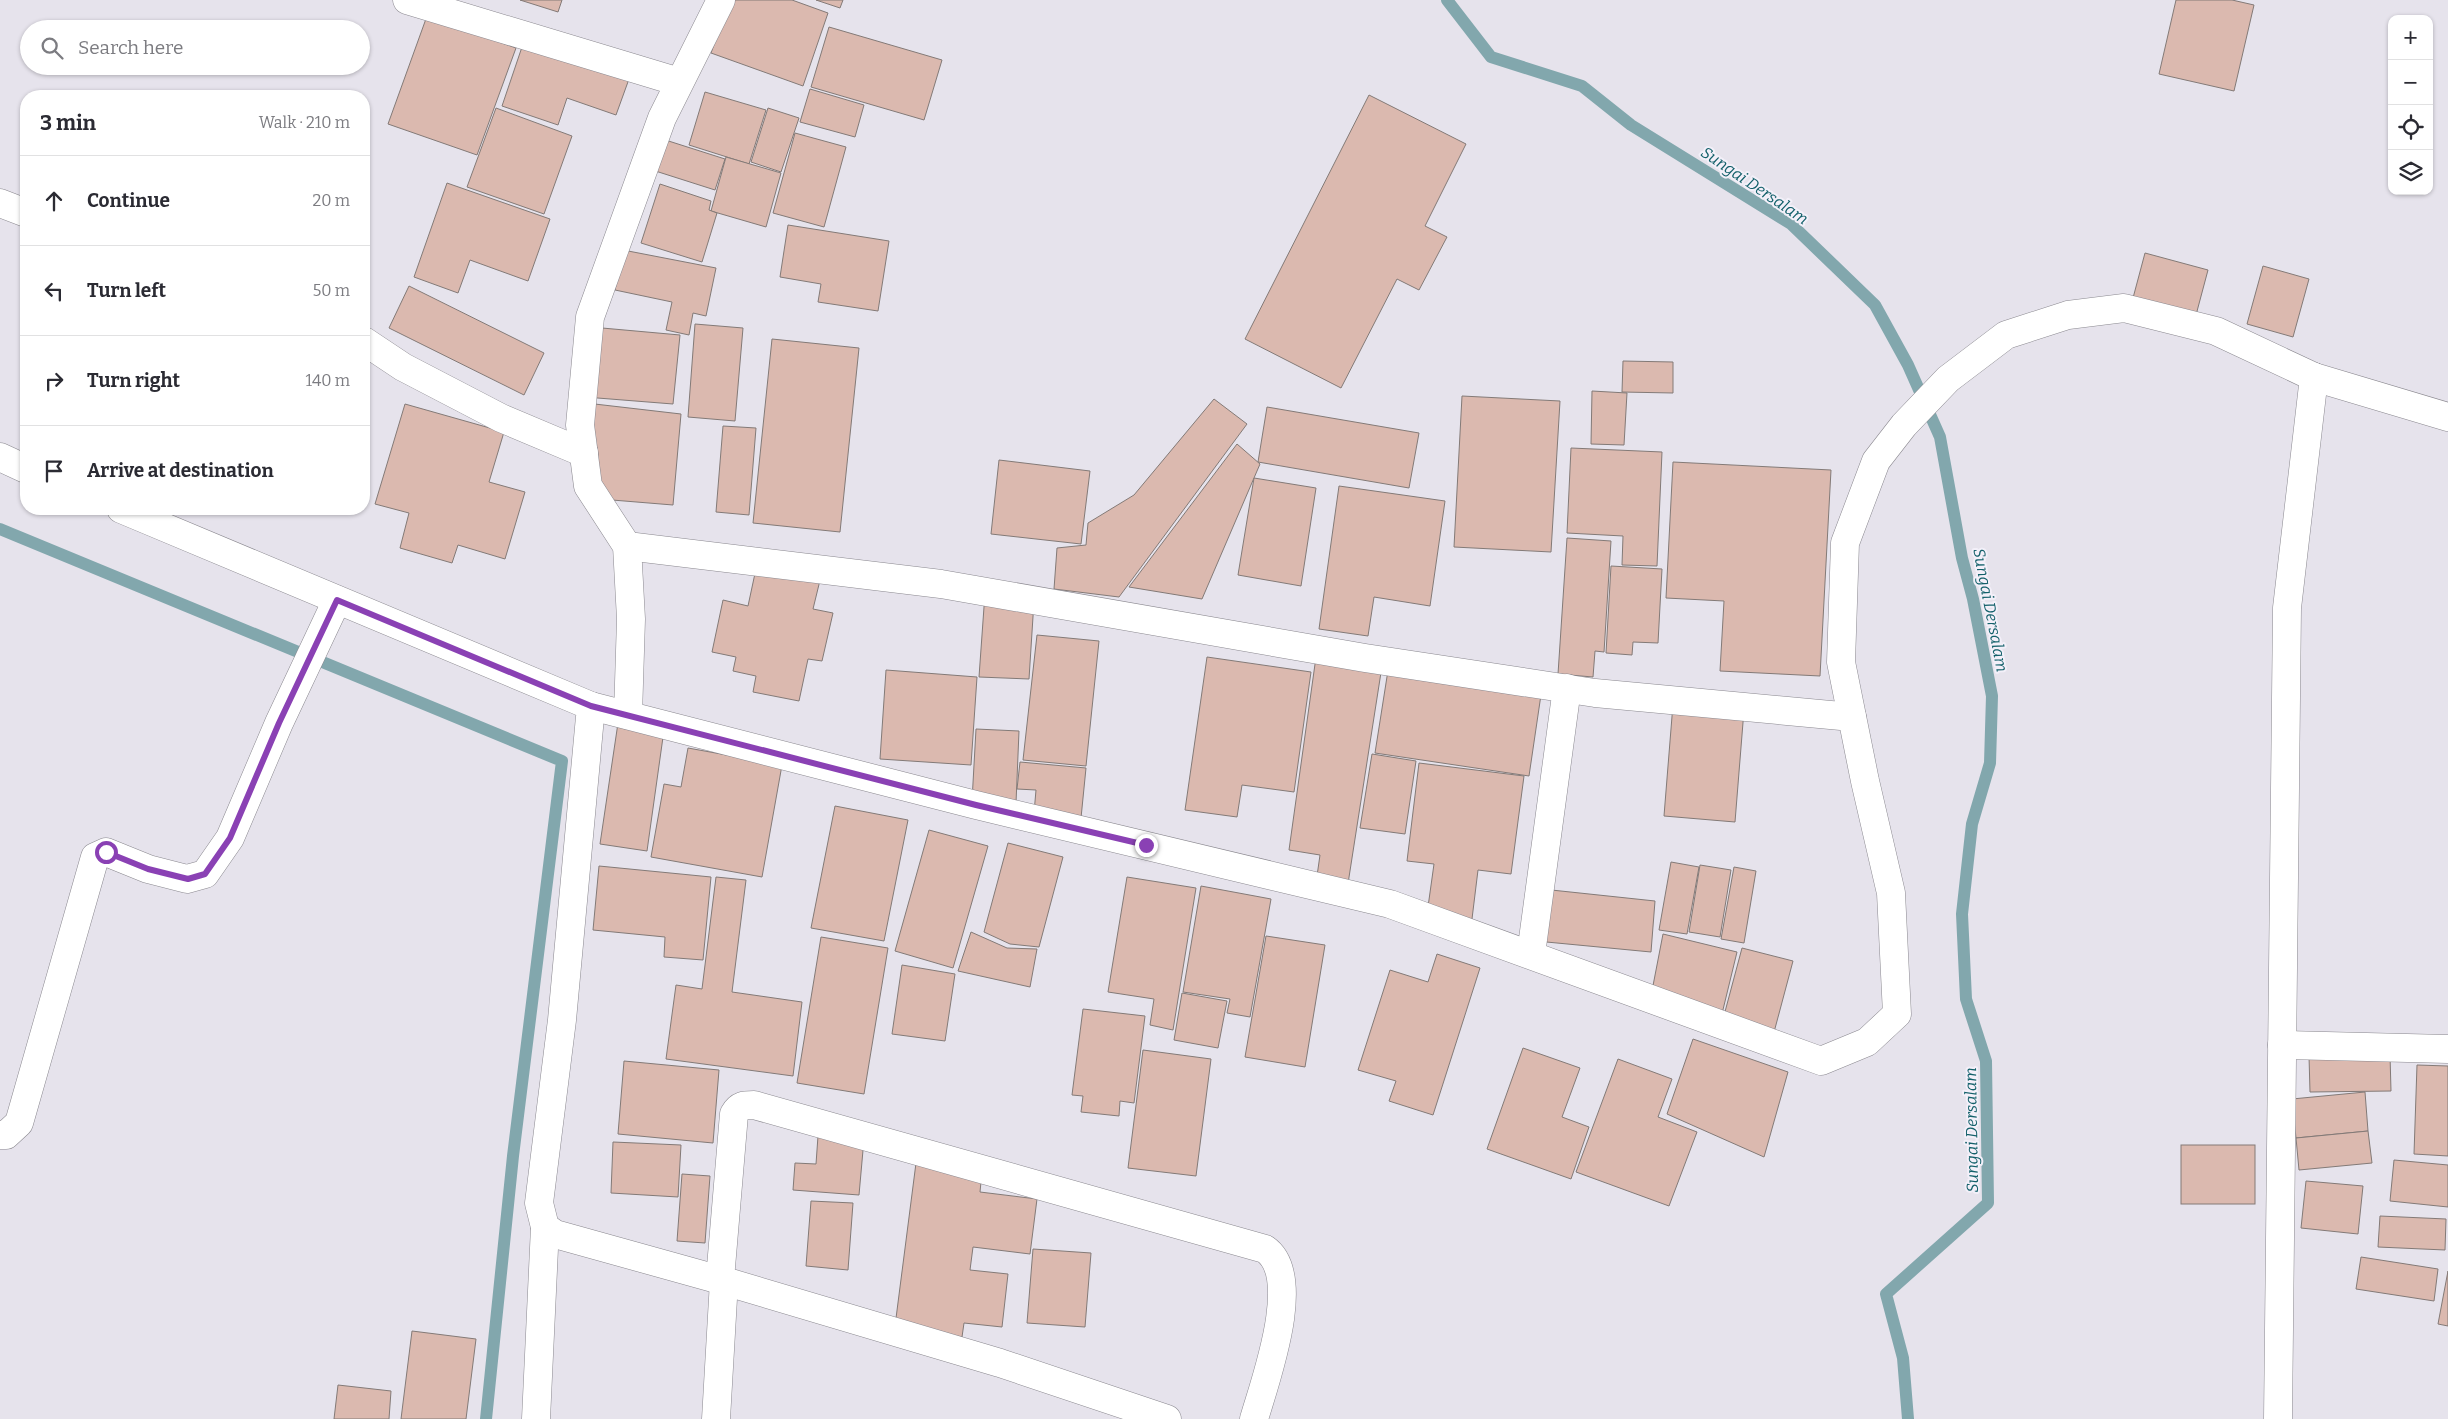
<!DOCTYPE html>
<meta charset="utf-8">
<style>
body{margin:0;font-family:Bitter,serif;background:#f7f7f7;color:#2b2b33}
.controls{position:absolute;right:15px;top:15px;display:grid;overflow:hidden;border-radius:10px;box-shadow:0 1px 4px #0004}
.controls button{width:45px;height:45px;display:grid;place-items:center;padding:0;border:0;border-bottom:1px solid #e1e1e2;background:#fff;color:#2b2b33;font:25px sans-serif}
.stop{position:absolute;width:15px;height:15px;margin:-11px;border:4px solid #8a41b4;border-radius:50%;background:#fff}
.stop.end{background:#8a41b4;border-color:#fff;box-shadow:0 1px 5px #0008}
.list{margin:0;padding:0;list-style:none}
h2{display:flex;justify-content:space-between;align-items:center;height:65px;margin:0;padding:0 20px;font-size:21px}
h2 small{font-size:16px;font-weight:400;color:#7c7c81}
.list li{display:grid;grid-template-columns:32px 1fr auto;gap:15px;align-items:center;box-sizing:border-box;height:90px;padding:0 20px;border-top:1px solid #e1e1e2}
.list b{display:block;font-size:19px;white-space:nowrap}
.list em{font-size:16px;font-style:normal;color:#7c7c81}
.icon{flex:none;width:28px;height:28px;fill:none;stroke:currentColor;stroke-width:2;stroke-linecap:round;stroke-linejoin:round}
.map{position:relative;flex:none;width:2448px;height:1419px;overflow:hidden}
.search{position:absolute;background:#fff;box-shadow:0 1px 4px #0004;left:20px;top:20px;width:350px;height:55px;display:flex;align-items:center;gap:12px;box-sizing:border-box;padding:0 18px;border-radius:28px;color:#7c7c81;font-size:19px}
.panel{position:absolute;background:#fff;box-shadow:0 1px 4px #0004;left:20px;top:90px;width:350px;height:425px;border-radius:20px}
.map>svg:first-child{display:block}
</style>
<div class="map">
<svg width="2448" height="1419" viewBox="0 0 2448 1419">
<rect width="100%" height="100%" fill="#e6e3ec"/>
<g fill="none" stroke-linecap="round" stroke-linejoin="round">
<g stroke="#82a7ad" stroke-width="12">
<polyline points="1447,0 1491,57 1582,86 1631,125 1791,224 1875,305 1908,365 1940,437 1962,558 1973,599 1992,696 1990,763 1972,824 1962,914 1966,999 1986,1061 1988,1203 1886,1294 1903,1358 1908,1419"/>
<polyline points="0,529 562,761 513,1156 486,1419"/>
</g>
</g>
<g fill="#dbb9af" stroke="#837a77">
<polygon points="520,0 562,0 558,12"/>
<polygon points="730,0 792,0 828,13 803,86 711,53"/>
<polygon points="816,0 843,0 840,8"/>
<polygon points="2176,0 2232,0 2254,5 2234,91 2159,74"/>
<polygon points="427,16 516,48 477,155 388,124"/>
<polygon points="829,27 942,60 924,120 811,87"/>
<polygon points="523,44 629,79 616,115 567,98 558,125 502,106"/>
<polygon points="810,89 864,105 855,137 800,122"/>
<polygon points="705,92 766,110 749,164 689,145"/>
<polygon points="1369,95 1466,144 1425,226 1447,237 1419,290 1397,279 1341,388 1245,339"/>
<polygon points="496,108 572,136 544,214 467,187"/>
<polygon points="768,108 799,118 781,172 751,162"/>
<polygon points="795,133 846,147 824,227 773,213"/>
<polygon points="656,137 725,159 715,190 646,168"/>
<polygon points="726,157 781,173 766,227 711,211"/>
<polygon points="447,183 550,219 528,281 470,260 458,293 414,277"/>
<polygon points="660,184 711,201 709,210 717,213 702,262 641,243"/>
<polygon points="788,225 889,241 878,311 818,302 821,284 780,277"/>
<polygon points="623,250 716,268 706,316 693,313 689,335 666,330 672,302 615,290"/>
<polygon points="2145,253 2208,270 2196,315 2133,298"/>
<polygon points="2263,266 2309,279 2293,337 2247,324"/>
<polygon points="409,286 544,353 524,395 389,328"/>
<polygon points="695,324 743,328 735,421 688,417"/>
<polygon points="591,327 680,335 673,404 585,397"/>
<polygon points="772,339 859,348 840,532 753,523"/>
<polygon points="1623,361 1673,362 1673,393 1622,392"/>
<polygon points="1592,391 1627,393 1624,445 1591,444"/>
<polygon points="1462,396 1560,401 1551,552 1454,547"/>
<polygon points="1214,399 1247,424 1119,597 1054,589 1057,548 1086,545 1088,523 1134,495"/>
<polygon points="586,403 681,414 673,505 600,499"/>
<polygon points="405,404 504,432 489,482 525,492 505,559 458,545 452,563 400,548 409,513 375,504"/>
<polygon points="1267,407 1419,433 1409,488 1258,462"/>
<polygon points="723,426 756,428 749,515 716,512"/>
<polygon points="1237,444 1260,464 1202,599 1129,587"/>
<polygon points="1571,448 1662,452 1657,566 1622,565 1623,536 1567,533"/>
<polygon points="999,460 1090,471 1081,544 991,534"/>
<polygon points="1673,462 1831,470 1820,676 1720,671 1724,601 1666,598"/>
<polygon points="1254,478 1316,488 1301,586 1238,575"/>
<polygon points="1339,486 1445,501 1430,606 1374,597 1368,636 1319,629"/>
<polygon points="1567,538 1611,541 1604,652 1595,651 1593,677 1558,674"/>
<polygon points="757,564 822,572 813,609 833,613 822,661 808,659 799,701 753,692 756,676 733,671 736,657 712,652 723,600 748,606"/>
<polygon points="1611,566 1662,569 1658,643 1633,642 1632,655 1606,653"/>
<polygon points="985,593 1034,601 1029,679 979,677"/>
<polygon points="1037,635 1099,641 1086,766 1023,760"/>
<polygon points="1207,657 1311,672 1294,792 1242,785 1237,817 1185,810"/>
<polygon points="1316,657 1382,666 1347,890 1316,883 1320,855 1289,850"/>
<polygon points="1389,664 1542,688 1529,776 1375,753"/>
<polygon points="886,670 977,677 971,765 880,759"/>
<polygon points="1673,704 1744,710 1735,822 1664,816"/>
<polygon points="618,723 664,730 647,851 600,844"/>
<polygon points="976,729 1019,731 1016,803 972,801"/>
<polygon points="688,748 782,765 762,877 651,857 664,784 681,787"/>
<polygon points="1372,754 1416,761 1405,834 1360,828"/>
<polygon points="1020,762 1086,768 1081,818 1034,813 1036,790 1017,789"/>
<polygon points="1419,763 1524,776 1511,874 1478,870 1471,927 1427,914 1434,864 1407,861"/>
<polygon points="835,806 908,820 884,941 811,928"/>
<polygon points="929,830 988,846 953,968 895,951"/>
<polygon points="1008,843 1063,857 1039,947 1010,944 984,932"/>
<polygon points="1671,862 1699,867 1687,934 1659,930"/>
<polygon points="1700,865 1731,870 1720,937 1689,932"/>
<polygon points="599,866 711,877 703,960 664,957 665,937 593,930"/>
<polygon points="1734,867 1756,871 1744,943 1721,939"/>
<polygon points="716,877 746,880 732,992 802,1002 793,1076 666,1059 676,985 702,989"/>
<polygon points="1127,877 1196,888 1173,1030 1150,1025 1154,999 1108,992"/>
<polygon points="1201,886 1271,899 1250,1017 1227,1013 1230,999 1183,992"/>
<polygon points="1542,889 1655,901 1651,952 1536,941"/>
<polygon points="971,932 1007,948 1037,949 1030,987 958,971"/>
<polygon points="1663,934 1737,952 1720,1022 1651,996"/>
<polygon points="1266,936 1325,945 1305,1067 1245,1057"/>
<polygon points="821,937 888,948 864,1094 797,1083"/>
<polygon points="1742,948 1793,961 1773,1036 1722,1023"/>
<polygon points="1437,954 1480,968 1433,1115 1389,1101 1396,1081 1358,1070 1390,970 1428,982"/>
<polygon points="902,965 955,974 945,1041 892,1034"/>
<polygon points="1182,993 1227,1001 1218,1048 1174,1040"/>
<polygon points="1083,1009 1145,1016 1134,1103 1120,1101 1119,1116 1081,1112 1083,1096 1072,1095"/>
<polygon points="1693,1039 1788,1072 1764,1157 1667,1114"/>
<polygon points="1523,1048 1580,1068 1562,1117 1589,1127 1571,1179 1487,1149"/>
<polygon points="1143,1050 1211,1059 1196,1176 1128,1168"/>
<polygon points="2390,1055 2391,1091 2310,1092 2309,1056"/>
<polygon points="1618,1059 1672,1079 1658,1117 1697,1132 1669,1206 1576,1172"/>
<polygon points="624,1061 719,1070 713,1143 618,1134"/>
<polygon points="2417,1065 2448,1066 2448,1156 2414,1154"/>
<polygon points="2365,1092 2368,1131 2296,1138 2292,1099"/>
<polygon points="2368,1131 2372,1163 2299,1170 2296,1138"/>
<polygon points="818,1136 864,1139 859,1195 793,1190 795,1163 816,1164"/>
<polygon points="613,1142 681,1145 678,1197 611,1193"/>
<rect x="2181" y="1145" width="74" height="59"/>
<polygon points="2394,1160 2448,1165 2448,1207 2390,1201"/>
<polygon points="916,1163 982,1172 980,1192 1037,1199 1030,1254 973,1247 970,1270 1008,1274 1002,1327 964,1323 962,1337 895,1326"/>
<polygon points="682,1174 710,1176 705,1243 677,1241"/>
<polygon points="2306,1181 2363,1186 2358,1234 2301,1228"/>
<polygon points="811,1201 853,1203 848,1270 806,1266"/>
<polygon points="2380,1216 2446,1219 2445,1250 2378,1247"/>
<polygon points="1033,1249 1091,1253 1085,1327 1027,1323"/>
<polygon points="2361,1257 2438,1269 2434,1301 2356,1289"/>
<polygon points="2448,1271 2448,1326 2438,1324"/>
<polygon points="412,1331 476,1339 466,1419 401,1419"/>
<polygon points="338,1385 391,1391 389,1419 334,1419"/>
</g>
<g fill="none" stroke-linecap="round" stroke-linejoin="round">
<g stroke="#8a888f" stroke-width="29">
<g id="street">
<polyline points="407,0 679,82"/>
<polyline points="0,203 26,213"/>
<polyline points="364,341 403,367 501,418 584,453"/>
<polyline points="0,457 26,469"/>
<polyline points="121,509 591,706 562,1020 539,1203 545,1227 555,1234 724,1281 716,1419"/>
<polyline points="627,546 941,584 1365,658 1595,693 1852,717"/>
<polyline points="591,706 976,805 1390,904 1821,1061 1867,1042 1897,1014 1891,893 1865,781 1841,662 1845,543 1876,461 1904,425 1948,379 2006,335 2068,315 2124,308 2216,331 2314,377 2448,417"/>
<polyline points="628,715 631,619 627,546 588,486 580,425 590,317 662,118 721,0"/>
<polyline points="1531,954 1567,688"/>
<polyline points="2282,1045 2448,1049"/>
<polyline points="0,1135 6,1135 19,1123 95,857 106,852 148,869 187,879 205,874 230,838 279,723 337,600"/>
<path d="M 720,1279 L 734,1114 C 739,1105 744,1105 754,1105 L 1265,1249 C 1304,1276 1265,1381 1254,1419"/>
<polyline points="724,1281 1000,1363 1167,1419"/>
<polyline points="536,1419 545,1227"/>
<polyline points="2278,1419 2287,608 2314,377"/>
</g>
</g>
<use href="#street" stroke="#fff" stroke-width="28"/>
</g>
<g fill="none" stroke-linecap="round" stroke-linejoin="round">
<polyline stroke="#8a41b4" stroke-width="6" points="106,852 148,869 188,879 205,874 230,838 279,723 337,600 591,706 976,805 1146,845"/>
</g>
<g text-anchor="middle" stroke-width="4" stroke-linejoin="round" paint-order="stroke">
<g font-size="16" font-style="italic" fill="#13606a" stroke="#f3f0f9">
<text transform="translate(1755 185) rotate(34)" y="6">Sungai Dersalam</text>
<text transform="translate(1991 610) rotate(79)" y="6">Sungai Dersalam</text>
<text transform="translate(1971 1130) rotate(-91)" y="6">Sungai Dersalam</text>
</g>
</g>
</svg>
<div class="controls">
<button>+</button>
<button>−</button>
<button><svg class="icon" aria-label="locate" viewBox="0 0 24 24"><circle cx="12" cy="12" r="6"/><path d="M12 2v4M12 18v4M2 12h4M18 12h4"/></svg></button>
<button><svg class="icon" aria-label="layers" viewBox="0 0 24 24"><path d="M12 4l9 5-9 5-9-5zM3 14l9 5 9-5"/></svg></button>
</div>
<div class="stop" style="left:106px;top:852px"></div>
<div class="stop end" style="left:1146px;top:845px"></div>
<div class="search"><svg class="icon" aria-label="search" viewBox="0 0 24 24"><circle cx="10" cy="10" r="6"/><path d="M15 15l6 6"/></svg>Search here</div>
<section class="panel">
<h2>3 min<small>Walk · 210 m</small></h2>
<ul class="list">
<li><svg class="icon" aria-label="ahead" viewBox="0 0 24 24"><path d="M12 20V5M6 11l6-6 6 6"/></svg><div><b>Continue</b></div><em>20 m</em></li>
<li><svg class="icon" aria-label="left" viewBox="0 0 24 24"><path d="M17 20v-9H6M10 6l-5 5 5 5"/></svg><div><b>Turn left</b></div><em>50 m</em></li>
<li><svg class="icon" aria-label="right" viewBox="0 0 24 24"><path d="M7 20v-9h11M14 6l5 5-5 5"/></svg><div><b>Turn right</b></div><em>140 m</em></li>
<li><svg class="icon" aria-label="arrive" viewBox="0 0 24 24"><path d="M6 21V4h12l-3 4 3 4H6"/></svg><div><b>Arrive at destination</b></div></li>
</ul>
</section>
</div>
